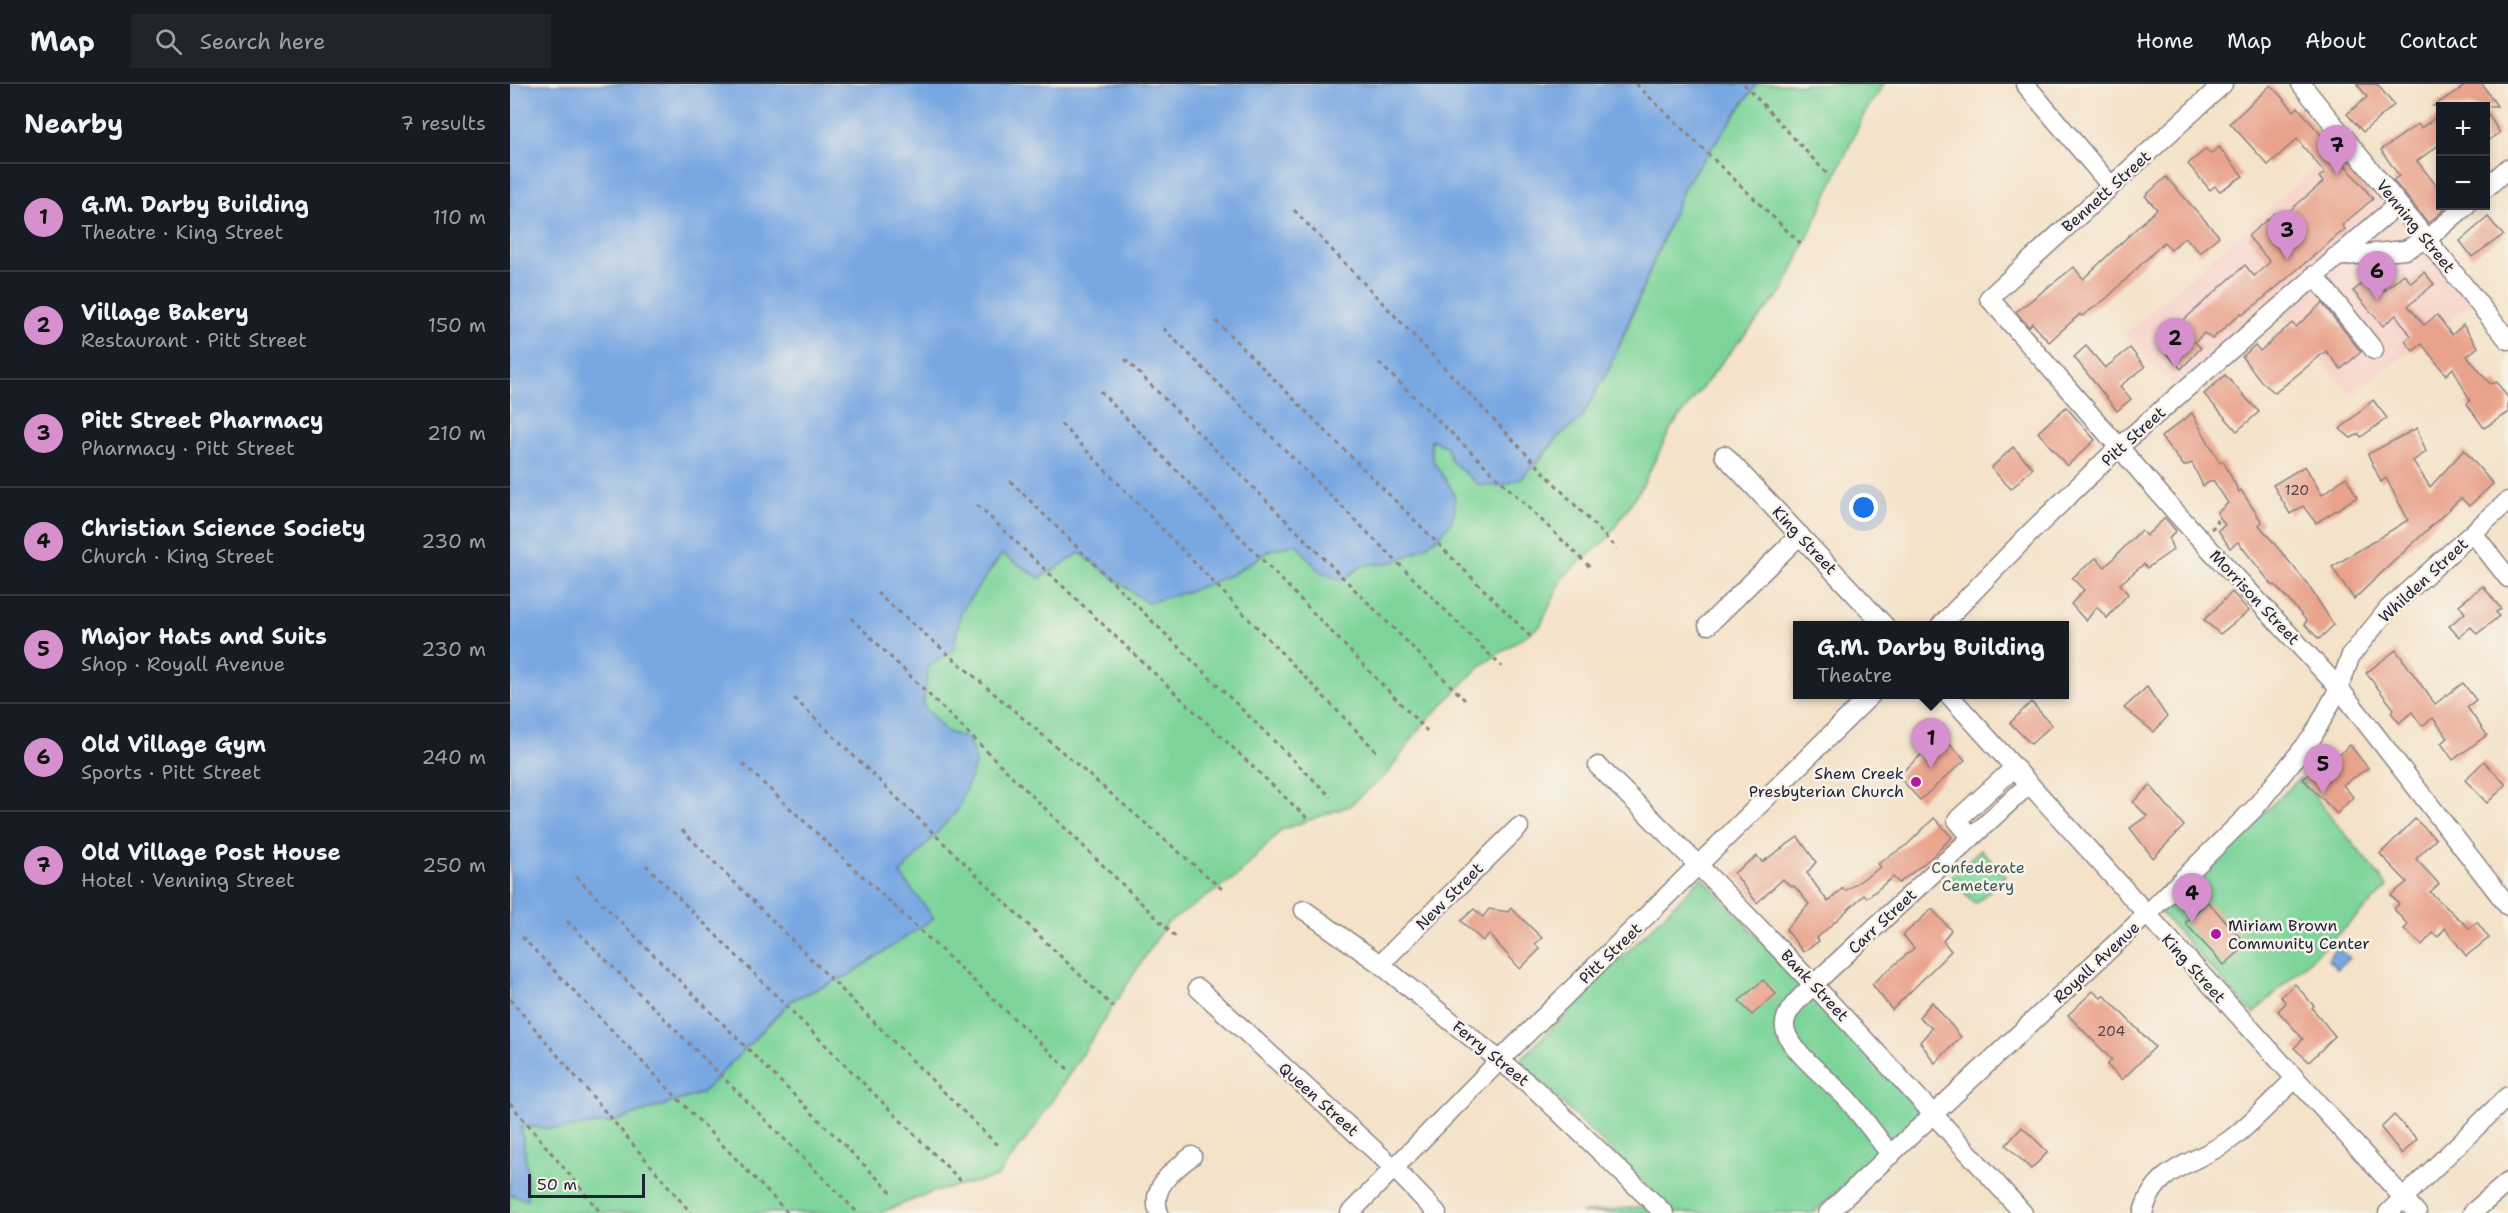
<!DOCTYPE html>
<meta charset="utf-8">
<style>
body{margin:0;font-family:"Shantell Sans",sans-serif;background:#20242c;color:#f1f3f6}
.controls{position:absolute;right:18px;top:18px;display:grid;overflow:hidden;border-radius:0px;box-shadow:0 3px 9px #0003}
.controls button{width:54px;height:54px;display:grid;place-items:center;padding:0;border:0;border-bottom:2px solid #363941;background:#171b24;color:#f1f3f6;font:30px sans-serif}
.scale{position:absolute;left:18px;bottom:15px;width:117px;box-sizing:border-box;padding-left:6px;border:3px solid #22223b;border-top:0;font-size:16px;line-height:21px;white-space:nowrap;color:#22223b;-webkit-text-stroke:4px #f7f3e8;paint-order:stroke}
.you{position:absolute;left:1354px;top:424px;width:21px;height:21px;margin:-15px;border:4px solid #fff;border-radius:50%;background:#1a73e8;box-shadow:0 0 0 9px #1a73e833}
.badge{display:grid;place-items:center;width:39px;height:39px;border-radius:50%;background:#d690ce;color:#111;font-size:20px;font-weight:700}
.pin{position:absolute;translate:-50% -50px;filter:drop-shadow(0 2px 3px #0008)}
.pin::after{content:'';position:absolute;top:32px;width:21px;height:18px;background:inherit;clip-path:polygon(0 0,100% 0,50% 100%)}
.popup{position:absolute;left:1283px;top:537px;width:276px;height:78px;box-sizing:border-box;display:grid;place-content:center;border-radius:0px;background:#171b24;filter:drop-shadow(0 2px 4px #0005);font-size:20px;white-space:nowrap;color:#9ea1a6}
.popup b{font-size:22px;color:#f1f3f6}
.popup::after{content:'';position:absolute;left:50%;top:100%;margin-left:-12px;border:12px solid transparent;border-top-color:#171b24}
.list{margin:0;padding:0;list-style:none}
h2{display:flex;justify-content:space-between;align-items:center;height:78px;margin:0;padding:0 24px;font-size:26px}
h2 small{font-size:20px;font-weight:400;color:#9ea1a6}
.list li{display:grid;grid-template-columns:39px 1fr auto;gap:18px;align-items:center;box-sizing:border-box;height:108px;padding:0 24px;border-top:2px solid #363941}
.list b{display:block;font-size:22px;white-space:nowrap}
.list p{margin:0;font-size:20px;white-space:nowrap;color:#9ea1a6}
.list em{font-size:20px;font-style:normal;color:#9ea1a6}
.icon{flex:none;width:33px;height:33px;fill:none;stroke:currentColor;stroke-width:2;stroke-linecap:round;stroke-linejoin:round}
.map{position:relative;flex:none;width:1998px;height:1129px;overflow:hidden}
header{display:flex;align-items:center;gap:36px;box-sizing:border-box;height:84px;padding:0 30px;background:#171b24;border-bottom:2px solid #363941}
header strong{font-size:28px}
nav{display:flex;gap:33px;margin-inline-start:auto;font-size:21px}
.search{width:420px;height:54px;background:#20242c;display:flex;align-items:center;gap:15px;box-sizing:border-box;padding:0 21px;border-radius:0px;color:#9ea1a6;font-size:22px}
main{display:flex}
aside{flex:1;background:#171b24}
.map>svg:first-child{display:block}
</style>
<header>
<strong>Map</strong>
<div class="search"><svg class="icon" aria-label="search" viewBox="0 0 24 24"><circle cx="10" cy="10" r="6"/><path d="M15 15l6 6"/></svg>Search here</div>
<nav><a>Home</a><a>Map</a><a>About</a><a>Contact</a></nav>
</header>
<main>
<aside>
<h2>Nearby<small>7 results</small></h2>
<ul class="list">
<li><span class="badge">1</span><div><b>G.M. Darby Building</b><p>Theatre · King Street</p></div><em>110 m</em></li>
<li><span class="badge">2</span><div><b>Village Bakery</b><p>Restaurant · Pitt Street</p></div><em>150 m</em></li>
<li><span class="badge">3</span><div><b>Pitt Street Pharmacy</b><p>Pharmacy · Pitt Street</p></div><em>210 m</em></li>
<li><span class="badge">4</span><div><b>Christian Science Society</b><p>Church · King Street</p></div><em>230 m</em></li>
<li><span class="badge">5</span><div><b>Major Hats and Suits</b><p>Shop · Royall Avenue</p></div><em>230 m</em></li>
<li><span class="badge">6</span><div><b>Old Village Gym</b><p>Sports · Pitt Street</p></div><em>240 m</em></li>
<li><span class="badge">7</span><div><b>Old Village Post House</b><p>Hotel · Venning Street</p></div><em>250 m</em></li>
</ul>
</aside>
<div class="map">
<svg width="1998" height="1129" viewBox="0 0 1998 1129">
<rect width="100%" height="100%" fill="#f7f3e8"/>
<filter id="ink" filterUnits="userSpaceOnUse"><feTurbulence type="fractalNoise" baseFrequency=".0167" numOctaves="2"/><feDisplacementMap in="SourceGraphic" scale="12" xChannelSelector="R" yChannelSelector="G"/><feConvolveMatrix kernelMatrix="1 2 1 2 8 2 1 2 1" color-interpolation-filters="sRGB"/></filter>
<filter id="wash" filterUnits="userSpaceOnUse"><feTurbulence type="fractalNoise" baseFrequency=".008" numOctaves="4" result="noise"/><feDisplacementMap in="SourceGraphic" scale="24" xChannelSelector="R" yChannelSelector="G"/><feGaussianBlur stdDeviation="1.35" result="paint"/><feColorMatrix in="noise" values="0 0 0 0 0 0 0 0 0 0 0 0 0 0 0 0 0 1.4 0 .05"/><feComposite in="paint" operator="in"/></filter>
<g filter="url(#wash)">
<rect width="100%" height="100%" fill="#f4e2c9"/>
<polygon fill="#f7d1c8" points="1831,61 1965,216 1842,312 1768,227 1671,311 1614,251"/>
<g fill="#7cd49a" stroke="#4f7b6a" stroke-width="1.5">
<polygon points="1247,0 1374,0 1354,30 1274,205 1220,268 1161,344 1131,404 1097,455 1054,492 1030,542 969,583 909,645 878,689 839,722 771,746 729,791 656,840 525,1043 487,1093 423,1108 370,1129 0,1129 0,1110 17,1116 17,1083 11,1042 47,1045 102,1038 192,1009 282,916 339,891 423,834 389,790 448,725 458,655 435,647 413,621 418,583 443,566 451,527 492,470 530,494 570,469 637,518 680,507 723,490 761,466 786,460 809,487 832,497 853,481 882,478 938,401 922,378 921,355 937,363 941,377 1024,384 1050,351 1070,336 1111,259 1175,101"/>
<polygon points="1790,694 1878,803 1743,930 1650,828"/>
<polygon points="1471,765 1495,792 1465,820 1440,793"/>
<polygon points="1192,793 1411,1029 1303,1129 1165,1129 1009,977"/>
<polygon points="1138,1122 1138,1129 1070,1129"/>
</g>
<g fill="#78a7e2" stroke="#4d648e" stroke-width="1.5">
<path d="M 0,0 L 1247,0 L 1175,101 L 1099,285 L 1070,336 L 1050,351 L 1012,394 L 991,402 L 969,401 L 941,377 L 937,363 L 921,355 C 918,388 943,393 945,418 C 947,449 908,469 882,478 C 874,481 864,479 855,481 C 847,483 838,492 832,497 L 809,487 L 786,460 L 760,466 L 723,490 L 680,507 L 637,519 L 570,469 L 530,494 L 492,470 L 451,527 L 443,566 L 418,583 L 413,621 L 435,647 L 458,655 L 466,678 L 448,725 L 390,790 L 424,834 L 339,891 L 282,916 L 192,1009 L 102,1038 L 47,1045 L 11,1042 L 17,1083 L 17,1116 L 0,1110 Z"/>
<polygon points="1825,863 1840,874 1827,885 1818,876"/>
</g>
<g id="blocks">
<g fill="#e9a38c">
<polygon points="1847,0 1867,0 1884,21 1853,48 1837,30 1857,13"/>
<polygon points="1958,0 1972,0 1987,22 1923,22"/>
<polygon points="1761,1 1784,27 1788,23 1863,115 1832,141 1835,145 1748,219 1732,231 1731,229 1702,255 1694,249 1685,258 1691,264 1671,285 1651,263 1670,246 1667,242 1735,181 1744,192 1760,178 1738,152 1765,129 1770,135 1813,98 1809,93 1815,89 1787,55 1758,81 1720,39"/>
<polygon points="1976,27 1990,49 1976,58"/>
<polygon points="1930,31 1930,60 1907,77 1930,106 1930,122 1934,126 1918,139 1883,96 1889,92 1871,66 1908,40 1911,44"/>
<polygon points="1709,63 1733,92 1710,107 1705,102 1700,106 1678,80 1696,65 1700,70"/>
<polygon points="1656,93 1709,152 1690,169 1675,153 1661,166 1654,158 1597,214 1572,232 1570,230 1539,258 1522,239 1519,243 1506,228 1564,183 1573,195 1647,125 1635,112"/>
<polygon points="1978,133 1993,151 1962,173 1950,157"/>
<polygon points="1914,188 1924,200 1898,222 1914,241 1927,231 1942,251 1953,241 1968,263 1957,272 1980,300 1987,298 1998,314 1998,329 1974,344 1957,320 1960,317 1943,284 1936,291 1912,260 1903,267 1895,257 1901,252 1886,231 1873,242 1843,207 1861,192 1874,207 1894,190 1901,199"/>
<polygon points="1812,219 1851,268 1831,285 1816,267 1765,309 1751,297 1732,273 1745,261 1750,267 1782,239 1786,243"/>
<polygon points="1576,262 1595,284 1620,264 1635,283 1610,302 1621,315 1607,327 1564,273"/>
<polygon points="1715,291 1749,328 1727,347 1694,310"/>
<polygon points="1863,316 1877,334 1851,353 1849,350 1841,354 1830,345"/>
<polygon points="1556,323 1585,356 1557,382 1528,348"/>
<polygon points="1682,329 1710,379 1713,377 1729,408 1731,406 1752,438 1749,441 1796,498 1824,541 1809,555 1794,540 1797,537 1765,501 1763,502 1728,458 1720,464 1708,446 1715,441 1707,429 1718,419 1703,396 1693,402 1682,379 1674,382 1651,353"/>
<polygon points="1907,344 1916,368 1903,377 1920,403 1954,366 1983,400 1959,422 1951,414 1844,515 1822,483 1898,436 1876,394 1871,398 1858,370"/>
<polygon points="1503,363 1523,384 1501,405 1481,384"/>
<polygon points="1795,382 1812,411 1836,393 1847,413 1806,439 1793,422 1780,430 1763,401"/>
<polygon points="1655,434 1666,447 1659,455 1663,466 1637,484 1634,480 1610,500 1618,510 1597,534 1587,523 1576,537 1561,520 1574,506 1562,494 1586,474 1595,483 1631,446 1636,452"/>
<polygon points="1973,502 1991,525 1986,528 1989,532 1967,550 1961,543 1949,553 1939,542 1955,529 1949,521"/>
<polygon points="1722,508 1739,527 1710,550 1694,536"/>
<polygon points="1886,566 1925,620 1953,599 1966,616 1957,623 1977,651 1943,676 1931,659 1938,654 1923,634 1912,642 1902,628 1889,639 1881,628 1884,625 1856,589"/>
<polygon points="1637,603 1657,633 1644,648 1614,624"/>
<polygon points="1521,618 1542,641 1521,660 1500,639"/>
<polygon points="1432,652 1455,676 1410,716 1388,692"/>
<polygon points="1840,661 1858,684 1833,701 1843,713 1827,730 1793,695 1805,685 1809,689"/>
<polygon points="1974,677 1996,701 1977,719 1955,696"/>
<polygon points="1640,701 1674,742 1643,774 1620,744 1637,732 1623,718"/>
<polygon points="1424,734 1442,753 1422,773 1389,799 1383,793 1357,814 1354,811 1307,854 1309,857 1293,868 1276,845 1299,820 1285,803 1279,801 1273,795 1247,819 1224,789 1247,772 1252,778 1288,753 1306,778 1297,789 1318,818 1333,804 1335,807 1371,783 1368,780 1398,760"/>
<polygon points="1905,735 1926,755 1906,775 1929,800 1920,808 1959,844 1967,838 1979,854 1956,872 1935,844 1928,853 1923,849 1912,861 1894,845 1898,841 1884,825 1889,820 1881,811 1897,798 1870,770"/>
<polygon points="1698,818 1737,861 1714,881 1675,839"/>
<polygon points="1001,824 1032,854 1025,860 1030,865 1010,885 979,850 973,857 951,837 964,825 973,833 979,825 998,828"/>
<polygon points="1422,825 1441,846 1433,857 1441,867 1382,926 1362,900 1404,864 1393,851"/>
<polygon points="1253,896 1266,910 1242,931 1229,917"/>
<polygon points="1785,900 1804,922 1802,924 1825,952 1799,978 1784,964 1793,955 1768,927 1776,919 1771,913"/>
<polygon points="1583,907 1591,914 1594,911 1645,963 1612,996 1597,981 1602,976 1558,931"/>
<polygon points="1422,918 1451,953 1425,979 1410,958 1422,944 1409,933"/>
<polygon points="1884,1031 1907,1055 1892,1070 1871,1044"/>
<polygon points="1512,1043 1538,1068 1521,1085 1496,1061"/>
</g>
</g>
</g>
<g filter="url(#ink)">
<use href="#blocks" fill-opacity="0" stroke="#8b8282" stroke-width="1.5"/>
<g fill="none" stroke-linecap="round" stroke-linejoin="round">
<g stroke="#8b8282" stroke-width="21">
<g id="minor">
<polyline points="1515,0 1601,102"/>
<polyline points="1713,0 1479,214 1668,431 1829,604 1998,822"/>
<polyline points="1791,0 1998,256"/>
<polyline points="1976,104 1998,84"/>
<polyline points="1825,173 1895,166 1917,155 1956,122"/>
<polyline points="1804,191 1864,266"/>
<polyline points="1214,371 1375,542"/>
<polyline points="1963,449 1998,494"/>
<polyline points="1198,541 1290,451"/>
<polyline points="1430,542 1520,449 1609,363 1888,120"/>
<polyline points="1438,610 1907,1129"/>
<path d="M 1088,682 C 1236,825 1375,976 1513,1129"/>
<polyline points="1461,753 1447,736 1504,684"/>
<polyline points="794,826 870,880 1025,1005 1154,1129"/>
<polyline points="870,880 1009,743"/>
<polyline points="688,904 885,1085 927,1129"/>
<path d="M 1381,1071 C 1367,1053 1353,1034 1338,1016 C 1323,999 1278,966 1275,944 C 1273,926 1294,911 1305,899 L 1518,701"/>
<path d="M 649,1129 C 639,1104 664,1085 682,1072"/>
<polyline points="840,1129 990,976 1362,610"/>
<polyline points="1318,1129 1636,831 1744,725 1803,652 1829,604 1841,571 1879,524 1998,417"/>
<path d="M 1633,1129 C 1646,1080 1687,1081 1721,1055 C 1744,1037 1764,1015 1785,995"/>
<polyline points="1878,1129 1998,1012"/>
<polyline points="1962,1129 1998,1098"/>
</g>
</g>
<g stroke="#8b8282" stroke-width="3" stroke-dasharray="4.5 4.5" stroke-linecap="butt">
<polyline points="1126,0 1292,161"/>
<polyline points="1234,0 1318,91"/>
<polyline points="784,126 1107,465"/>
<polyline points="706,237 1021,553"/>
<polyline points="653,244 992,583"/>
<polyline points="615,275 956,617"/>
<polyline points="869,279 1080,483"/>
<polyline points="590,307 917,647"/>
<polyline points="551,340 868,669"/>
<polyline points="500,397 821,713"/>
<polyline points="467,421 798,735"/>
<polyline points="1701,445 1708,439 1703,433"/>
<polyline points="367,509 712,805"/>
<polyline points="341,534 668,855"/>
<polyline points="284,614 603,923"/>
<polyline points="233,680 560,987"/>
<polyline points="172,746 488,1062"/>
<polyline points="136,781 451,1097"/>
<polyline points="66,793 382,1109"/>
<polyline points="57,837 348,1129"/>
<polyline points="12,853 278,1129"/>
<polyline points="0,915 181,1129"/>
<polyline points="0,1019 91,1129"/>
</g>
<use href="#minor" stroke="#fff" stroke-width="18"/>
</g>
</g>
<g fill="#b5179e" stroke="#f7f3e8" stroke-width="2">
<circle cx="1406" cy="698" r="6"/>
<circle cx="1706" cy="850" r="6"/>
</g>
<g text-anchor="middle" stroke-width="5" stroke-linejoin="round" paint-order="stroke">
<g font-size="14" fill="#54424f">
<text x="1787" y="411">120</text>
<text x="1601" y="952">204</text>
</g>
<g font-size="16" fill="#22223b" stroke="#f7f3e8">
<text transform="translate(1596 107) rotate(-42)" y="6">Bennett Street</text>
<text transform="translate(1906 142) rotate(51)" y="6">Venning Street</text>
<text transform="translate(1623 352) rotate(-42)" y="6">Pitt Street</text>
<text transform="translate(1295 456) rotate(47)" y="6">King Street</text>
<text transform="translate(1913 496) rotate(-43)" y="6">Whilden Street</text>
<text transform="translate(1745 513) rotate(47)" y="6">Morrison Street</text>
<text transform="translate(939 812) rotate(-45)" y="6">New Street</text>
<text transform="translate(1372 837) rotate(-43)" y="6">Carr Street</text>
<text transform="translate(1100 869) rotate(-44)" y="6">Pitt Street</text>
<text transform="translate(1586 878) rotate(-43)" y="6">Royall Avenue</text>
<text transform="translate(1684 884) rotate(48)" y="6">King Street</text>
<text transform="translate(1305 901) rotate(47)" y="6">Bank Street</text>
<text transform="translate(981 969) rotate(39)" y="6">Ferry Street</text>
<text transform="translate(809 1015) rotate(42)" y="6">Queen Street</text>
</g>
<g font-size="16" fill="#22223b" stroke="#f7f3e8" text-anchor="end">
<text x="1394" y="695">Shem Creek<tspan x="1394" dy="18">Presbyterian Church</tspan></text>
<text x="1718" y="847" text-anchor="start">Miriam Brown<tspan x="1718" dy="18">Community Center</tspan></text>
</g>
<g font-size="16" fill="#3d5758" stroke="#f7f3e8">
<text x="1468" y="789">Confederate<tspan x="1468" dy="18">Cemetery</tspan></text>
</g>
</g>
</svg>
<div class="controls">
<button>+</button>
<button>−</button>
</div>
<div class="scale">50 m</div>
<div class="you"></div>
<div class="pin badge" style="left:1421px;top:684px">1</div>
<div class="popup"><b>G.M. Darby Building</b>Theatre</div>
<div class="pin badge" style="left:1665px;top:284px">2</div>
<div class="pin badge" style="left:1777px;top:176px">3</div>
<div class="pin badge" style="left:1682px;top:839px">4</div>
<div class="pin badge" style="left:1813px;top:710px">5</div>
<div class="pin badge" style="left:1867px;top:217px">6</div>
<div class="pin badge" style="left:1827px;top:91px">7</div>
</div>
</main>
